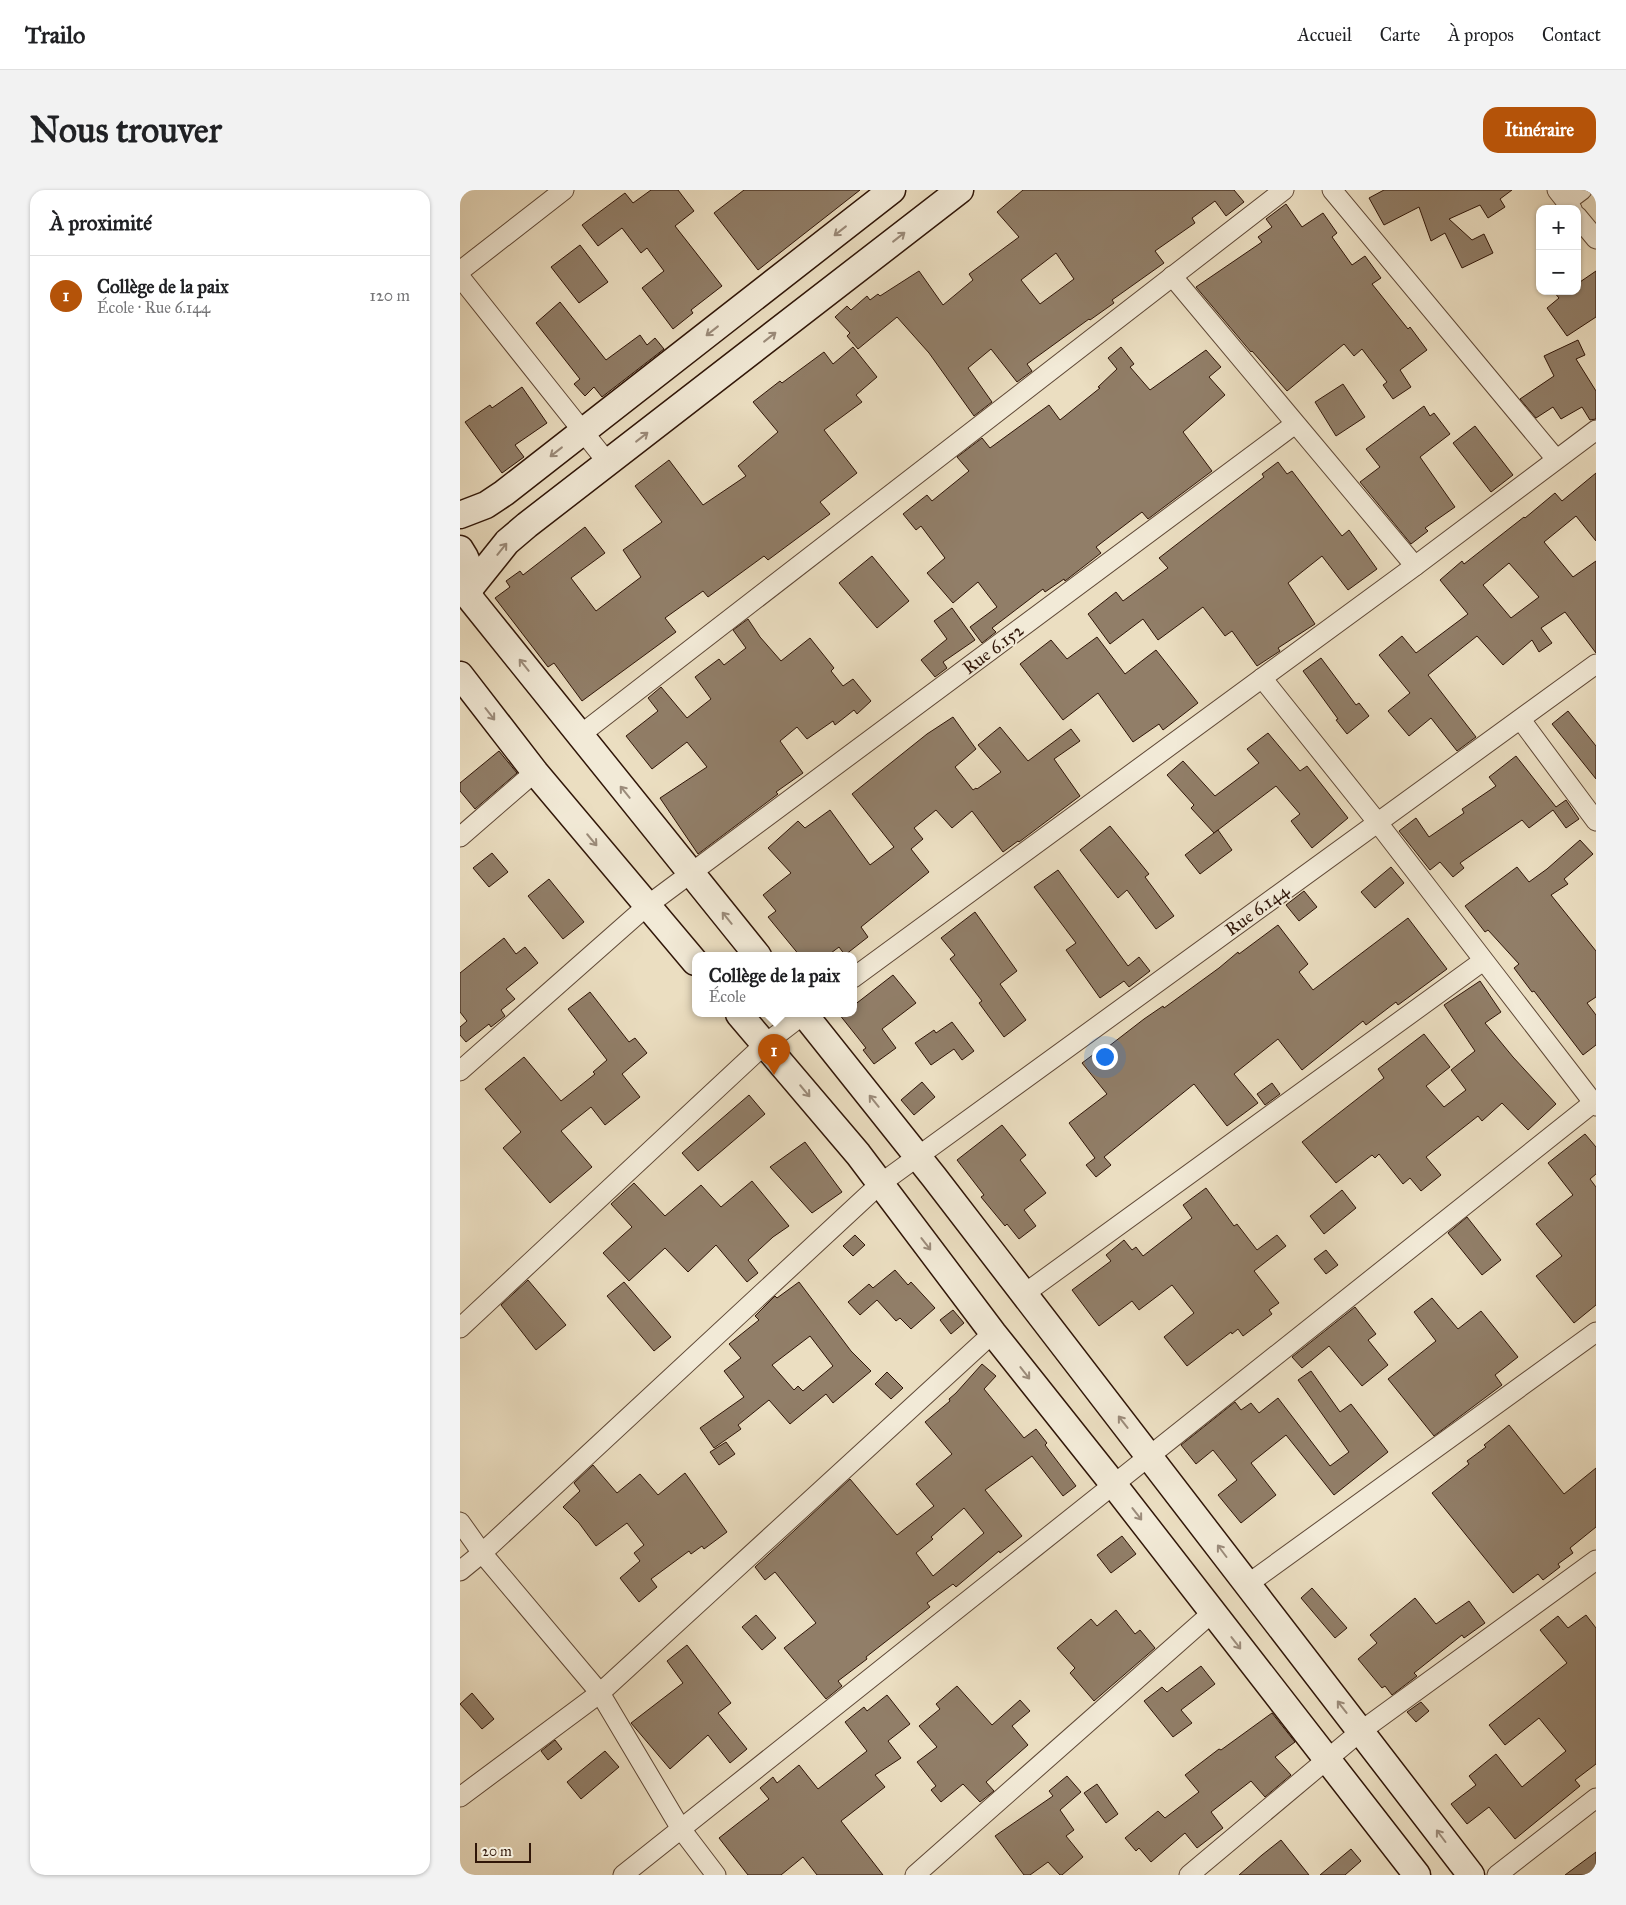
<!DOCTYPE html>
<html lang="fr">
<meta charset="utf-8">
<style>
body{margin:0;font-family:"IM FELL Great Primer",serif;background:#f2f2f2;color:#202124}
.controls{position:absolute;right:15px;top:15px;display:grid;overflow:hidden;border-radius:10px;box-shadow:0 1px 4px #0004}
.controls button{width:45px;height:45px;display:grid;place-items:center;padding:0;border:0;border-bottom:1px solid #e0e0e0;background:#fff;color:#202124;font:25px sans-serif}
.scale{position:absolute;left:15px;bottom:12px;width:56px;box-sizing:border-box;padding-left:5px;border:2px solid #301608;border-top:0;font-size:14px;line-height:18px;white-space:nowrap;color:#301608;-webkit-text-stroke:4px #f2ead7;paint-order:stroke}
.you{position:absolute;left:644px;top:866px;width:18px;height:18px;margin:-12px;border:4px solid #fff;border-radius:50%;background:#1a73e8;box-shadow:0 0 0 8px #1a73e833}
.badge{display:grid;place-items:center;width:32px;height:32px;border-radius:50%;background:#b45309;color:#fff;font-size:16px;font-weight:700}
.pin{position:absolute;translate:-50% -41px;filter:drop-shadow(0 1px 2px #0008)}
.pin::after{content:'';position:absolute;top:26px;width:18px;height:15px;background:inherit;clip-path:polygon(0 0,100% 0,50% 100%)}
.popup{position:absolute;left:232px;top:762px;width:165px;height:65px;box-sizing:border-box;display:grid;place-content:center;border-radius:10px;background:#fff;filter:drop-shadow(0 1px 4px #0005);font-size:16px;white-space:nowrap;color:#757577}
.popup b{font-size:19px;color:#202124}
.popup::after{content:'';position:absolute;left:50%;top:100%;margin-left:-10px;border:10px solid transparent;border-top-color:#fff}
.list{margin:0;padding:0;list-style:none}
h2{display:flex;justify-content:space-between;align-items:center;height:65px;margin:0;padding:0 20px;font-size:21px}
h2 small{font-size:16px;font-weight:400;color:#757577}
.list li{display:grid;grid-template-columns:32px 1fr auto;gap:15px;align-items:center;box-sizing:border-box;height:80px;padding:0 20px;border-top:1px solid #e0e0e0}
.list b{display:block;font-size:19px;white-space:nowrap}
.list p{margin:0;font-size:16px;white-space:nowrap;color:#757577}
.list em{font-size:16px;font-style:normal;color:#757577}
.map{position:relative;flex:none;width:1136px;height:1685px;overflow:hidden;border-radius:15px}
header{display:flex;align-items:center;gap:30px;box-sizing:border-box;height:70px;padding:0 25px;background:#fff;border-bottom:1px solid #e0e0e0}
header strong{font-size:24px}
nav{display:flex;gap:28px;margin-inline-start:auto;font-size:18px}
.intro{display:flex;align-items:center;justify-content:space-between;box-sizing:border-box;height:120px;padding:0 30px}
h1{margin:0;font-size:35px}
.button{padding:12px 22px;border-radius:15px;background:#b45309;color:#fff;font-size:18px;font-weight:700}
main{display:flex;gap:30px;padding:0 30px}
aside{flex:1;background:#fff;border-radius:15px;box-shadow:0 1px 4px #0004}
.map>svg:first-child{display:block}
</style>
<header>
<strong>Trailo</strong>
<nav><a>Accueil</a><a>Carte</a><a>À propos</a><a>Contact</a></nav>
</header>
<div class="intro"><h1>Nous trouver</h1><a class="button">Itinéraire</a></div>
<main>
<aside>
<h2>À proximité<small></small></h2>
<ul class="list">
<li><span class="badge">1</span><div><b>Collège de la paix</b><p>École · Rue 6.144</p></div><em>120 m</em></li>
</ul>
</aside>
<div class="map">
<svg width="1136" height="1685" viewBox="0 0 1136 1685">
<rect width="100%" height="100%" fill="#ebdec1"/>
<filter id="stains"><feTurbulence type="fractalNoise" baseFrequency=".004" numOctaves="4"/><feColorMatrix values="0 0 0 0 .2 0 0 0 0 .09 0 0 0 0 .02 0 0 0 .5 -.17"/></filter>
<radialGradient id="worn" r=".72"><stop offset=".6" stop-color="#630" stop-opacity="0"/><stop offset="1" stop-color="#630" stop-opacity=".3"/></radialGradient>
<g fill="#917e68" stroke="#301608" fill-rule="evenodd">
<polygon points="191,0 218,0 234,21 215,36 262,96 231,120 233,123 213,139 182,98 204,81 187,58 181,63 162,38 138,56 122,35 165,3 173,13"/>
<polygon points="284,0 400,0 298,80 254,23"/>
<path d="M 563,0 L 774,0 L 784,12 L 766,26 L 755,11 L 732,28 L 735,33 L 695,61 L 704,73 L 652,110 L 654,113 L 630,130 L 629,129 L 567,174 L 572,181 L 557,192 L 531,159 L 508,178 L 532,212 L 514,226 L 469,163 L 437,127 L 398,159 L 387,146 L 390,143 L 375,127 L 387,116 L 391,120 L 407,106 L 410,110 L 418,104 L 420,106 L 459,81 L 483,115 L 513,90 L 509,84 L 559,47 L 537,22 ZM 596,63 L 614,89 L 580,114 L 561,90 Z"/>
<polygon points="924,0 1052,0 1040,9 1045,17 1028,28 1020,15 989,29 1012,50 1024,44 1033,63 1002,78 985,43 971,51 959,17 924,35 909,8"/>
<polygon points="826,14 842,37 863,23 877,43 872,47 892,75 905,66 921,88 912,94 948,139 950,137 967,160 940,180 951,197 933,209 923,195 927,192 902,159 894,166 884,154 827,201 792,161 791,162 736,97 802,52 798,47 812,37 806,29"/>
<polygon points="120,55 148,92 119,113 91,77"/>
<polygon points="1136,81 1136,127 1107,146 1087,118 1099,108 1093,101 1117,101 1117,94"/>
<polygon points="100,112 146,170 180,145 187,155 195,148 204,159 142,207 134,197 125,206 114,194 120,189 76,133"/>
<polygon points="1118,150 1125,165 1116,169 1136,201 1136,229 1130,230 1122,217 1101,229 1093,217 1076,228 1060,209 1094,186 1084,166"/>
<polygon points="393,157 417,187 396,205 402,212 364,240 397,283 360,312 370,324 308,370 304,366 248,407 243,401 205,428 216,442 122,511 94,473 88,477 35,408 50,397 46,391 60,381 63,385 125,337 145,363 111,388 136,421 181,387 163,360 202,332 175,296 209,270 243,315 286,286 278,276 318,242 293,212 320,191 322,193 364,162 373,174"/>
<polygon points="661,157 674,174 670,177 690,200 746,160 761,177 749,187 765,205 723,242 752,281 688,329 682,322 636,357 641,363 605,391 604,389 585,402 583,399 532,438 536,442 522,453 510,437 537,417 518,392 493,413 467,383 485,368 461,336 456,340 443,324 467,305 472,311 509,281 497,267 522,248 530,258 589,215 600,230 640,198 638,197 657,179 648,168"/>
<polygon points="883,194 905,227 876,246 855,212"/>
<polygon points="62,197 87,233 55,255 64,267 42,283 5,232 30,215 32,218"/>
<polygon points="964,216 970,226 974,223 990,244 960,267 995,317 965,338 968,341 951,354 900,292 920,277 906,259"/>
<polygon points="1015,236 1053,285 1031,302 993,253"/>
<polygon points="818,272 827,284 832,281 882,346 889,340 917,379 888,400 862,366 828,393 855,434 818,458 820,461 797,476 772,441 765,446 743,417 698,450 683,429 650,454 628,424 656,402 663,411 708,378 699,368 804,287 802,284"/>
<path d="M 1136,283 L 1136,351 L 1116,326 L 1084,352 L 1113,387 L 1136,371 L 1136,463 L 1105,422 L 1081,438 L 1092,453 L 1079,462 L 1072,450 L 1043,475 L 1017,446 L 968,485 L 1016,547 L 997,561 L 971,528 L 949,546 L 928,521 L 950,503 L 919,465 L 942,446 L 956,463 L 1008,424 L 980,390 L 1002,371 L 1004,374 L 1064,327 L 1065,328 L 1095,303 L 1102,311 ZM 1049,373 L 1079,407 L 1051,428 L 1023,395 Z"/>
<polygon points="412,366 449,411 417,438 379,393"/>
<polygon points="492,418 515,450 483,472 487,478 475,487 461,470 487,449 474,431"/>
<polygon points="288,429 300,447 321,471 350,448 374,478 371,481 383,496 393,489 411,511 397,524 394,520 375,535 373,531 347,549 337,537 320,551 343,583 316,602 318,604 238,664 200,608 247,577 227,552 192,579 166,546 198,521 188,508 201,497 227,528 251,509 235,487 259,469 264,475 286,458 273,440"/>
<polygon points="637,447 665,484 696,460 738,513 703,540 699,534 673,552 638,503 603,530 560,474 591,450 607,469"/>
<polygon points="861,468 896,515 899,513 909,526 887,544 876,530 878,529 843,481"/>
<polygon points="1108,521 1136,556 1136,589 1092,534"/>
<polygon points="493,527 516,559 495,577 513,600 516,598 517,599 541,582 518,555 540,537 568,571 611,539 620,551 594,569 620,606 559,652 558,651 543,662 512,621 492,638 476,620 454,638 463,649 451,659 469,682 401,737 408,747 385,765 379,757 367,766 340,766 308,727 316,721 303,705 331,683 308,658 338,631 345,638 370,620 410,675 434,657 392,604 467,544"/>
<polygon points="808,543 840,581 847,576 888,628 852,658 831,631 840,624 816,596 754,643 731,618 734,615 707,585 723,571 755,606 799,573 787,559"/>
<polygon points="39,561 57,583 15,619 0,601 0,593"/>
<polygon points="1056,566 1096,617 1106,610 1119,629 1106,638 1093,620 1069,638 1062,630 1000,673 1004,678 993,687 980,672 970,680 939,641 956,628 969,647 1004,623 1002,619 1036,596 1029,587"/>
<polygon points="650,636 689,684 685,687 714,726 696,739 667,700 658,708 620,660"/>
<polygon points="758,640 772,660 740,684 725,665"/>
<polygon points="1120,650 1133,664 1104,689 1108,694 1091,705 1136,761 1136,807 1127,813 1136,825 1136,855 1123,865 1074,801 1072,802 1054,778 1059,774 1028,740 1025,742 1005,716 1057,677 1069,692 1087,679"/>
<polygon points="32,663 48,682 29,697 13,678"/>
<polygon points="931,677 944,693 915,718 901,702"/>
<polygon points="598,680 668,776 679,767 690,781 669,797 664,791 640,808 606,760 616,753 574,697"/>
<polygon points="89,689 124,732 103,749 68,706"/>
<polygon points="844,701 857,717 839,731 826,715"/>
<polygon points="515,722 557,781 540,794 566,830 544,847 519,813 522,811 490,769 495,765 481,748"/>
<polygon points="948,728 987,779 938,815 936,812 906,835 903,831 842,880 818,849 774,884 798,913 767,936 734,894 644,967 651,975 636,987 626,975 635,968 609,933 647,904 622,873 638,861 640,863 684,829 703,816 704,818 759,778 778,762 779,764 818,735 848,774 839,782 853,800"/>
<polygon points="44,748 56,764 65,757 78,773 46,799 55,809 41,820 45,826 31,837 29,834 6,852 0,845 0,837 7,831 0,822 0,783"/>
<polygon points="433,785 456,813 422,839 436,858 414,874 403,860 406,858 379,824 393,824 393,816"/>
<polygon points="1020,791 1041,822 1025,833 1053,867 1096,914 1068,940 1042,913 1022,931 1018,926 966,967 981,985 961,1001 950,988 943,994 919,964 915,968 912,965 876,993 842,952 924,888 918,879 964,844 990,877 966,896 984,917 1006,900 991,880 1015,861 984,815"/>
<polygon points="130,802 169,852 175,848 187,863 162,884 180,907 145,935 131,917 101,941 132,977 90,1013 43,958 61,942 25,899 64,867 101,911 135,884 133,882 147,870 108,819"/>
<polygon points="492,832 514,861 502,870 494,859 471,875 455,853 474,840 476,843"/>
<polygon points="462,892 475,907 454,925 441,910"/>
<polygon points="812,893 820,904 805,915 797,904"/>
<polygon points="289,905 305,924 238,981 222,963"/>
<polygon points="542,935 566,965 560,970 586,1003 564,1020 576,1036 559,1049 547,1034 545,1036 521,1007 524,1005 497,970"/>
<polygon points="1125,944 1136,957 1136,984 1130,989 1136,997 1136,1115 1114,1133 1076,1086 1102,1066 1076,1034 1113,1005 1088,973"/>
<polygon points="345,952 382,1002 352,1023 310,977"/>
<polygon points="292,991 329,1036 313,1047 288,1070 298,1083 287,1092 256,1055 228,1082 205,1058 169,1091 143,1063 172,1037 151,1014 174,993 205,1026 241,995 261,1017"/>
<polygon points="746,998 774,1036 777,1034 797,1060 817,1045 826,1056 794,1081 819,1113 809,1120 812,1124 783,1146 778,1139 772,1144 771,1142 727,1176 704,1147 734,1123 712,1095 679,1120 672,1111 639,1136 612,1100 651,1071 646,1065 664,1050 672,1060 676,1057 683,1066 732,1028 723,1015"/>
<polygon points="882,1000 896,1018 864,1044 850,1026"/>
<polygon points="1007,1027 1041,1070 1022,1085 988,1043"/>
<polygon points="395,1045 405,1055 393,1066 383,1056"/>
<polygon points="866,1060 878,1075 866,1084 854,1069"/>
<polygon points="435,1080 448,1095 451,1092 475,1118 451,1139 440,1128 436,1131 417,1110 400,1125 388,1112 409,1094 413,1098"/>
<polygon points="68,1090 106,1135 76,1160 41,1115"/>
<polygon points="164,1092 211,1147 194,1161 147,1106"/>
<path d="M 339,1092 L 391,1161 L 411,1181 L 373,1213 L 366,1204 L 330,1234 L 309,1210 L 278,1235 L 281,1239 L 254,1258 L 240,1238 L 284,1207 L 264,1181 L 281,1168 L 269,1154 L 299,1130 L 295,1126 L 315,1106 L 317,1108 ZM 350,1146 L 373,1176 L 343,1201 L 338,1196 L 334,1200 L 312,1175 Z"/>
<polygon points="972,1108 998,1139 1021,1121 1058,1167 1035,1185 1042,1195 974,1246 928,1189 976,1151 954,1122"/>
<polygon points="895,1117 916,1144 908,1150 928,1175 902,1196 869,1156 842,1178 832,1167"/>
<polygon points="493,1120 504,1133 491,1144 480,1130"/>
<path d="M 522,1174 L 536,1186 L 524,1199 L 564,1248 L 576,1239 L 587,1253 L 585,1255 L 616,1296 L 603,1306 L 572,1266 L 525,1300 L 562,1346 L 540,1363 L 539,1361 L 496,1397 L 493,1394 L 467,1413 L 470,1417 L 406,1467 L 407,1469 L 378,1491 L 382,1496 L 366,1509 L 324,1458 L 356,1433 L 315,1382 L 305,1390 L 295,1377 L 390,1289 L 437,1345 L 474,1316 L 456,1294 L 492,1264 L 465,1232 L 490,1211 L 489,1209 L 496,1203 ZM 504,1318 L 524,1343 L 473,1386 L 456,1363 L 473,1349 L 471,1347 Z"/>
<polygon points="851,1181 880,1222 891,1214 928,1262 874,1305 826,1245 791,1273 816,1305 781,1333 758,1305 777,1290 753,1260 736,1274 721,1255 775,1212 781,1220 791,1213 799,1223 818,1208 870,1276 889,1262 838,1190"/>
<polygon points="427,1182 443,1198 431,1209 415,1194"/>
<polygon points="1049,1235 1104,1304 1136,1278 1136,1337 1110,1358 1113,1363 1098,1374 1100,1377 1083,1390 1078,1384 1053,1403 972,1303 1009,1274 1007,1271 1026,1257 1024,1255"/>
<polygon points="266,1252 275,1264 259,1275 250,1262"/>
<polygon points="133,1275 157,1303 180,1284 198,1305 225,1283 267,1342 244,1359 242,1356 231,1364 229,1361 191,1389 197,1397 179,1412 160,1388 180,1371 174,1363 184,1355 167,1333 136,1356 119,1333 103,1317 120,1301 114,1293"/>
<polygon points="662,1346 676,1364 651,1383 637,1365"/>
<polygon points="852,1398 887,1438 875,1448 841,1408"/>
<polygon points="955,1408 976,1434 1009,1411 1025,1433 1004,1448 1002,1445 954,1483 957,1486 932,1505 925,1496 922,1498 898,1469 917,1453 910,1445"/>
<polygon points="656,1420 675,1444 680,1440 695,1458 634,1511 610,1483 615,1478 597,1458 631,1429 637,1436"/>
<polygon points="296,1425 316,1448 302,1460 282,1437"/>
<polygon points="1126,1425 1136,1438 1136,1574 1115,1590 1120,1596 1055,1649 1029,1617 1007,1634 991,1614 1016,1595 1009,1586 1036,1564 1062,1597 1106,1561 1079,1528 1045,1555 1029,1535 1107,1473 1080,1440 1098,1426 1108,1438"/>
<polygon points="227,1455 271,1513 258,1523 287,1559 270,1573 248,1545 210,1579 171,1533 223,1493 207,1471"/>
<polygon points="741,1476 755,1494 721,1520 732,1533 713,1547 684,1511 702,1497 707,1502"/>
<polygon points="497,1496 532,1535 560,1510 570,1521 552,1536 568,1555 526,1592 534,1601 520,1612 503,1594 481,1612 471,1600 476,1596 457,1572 477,1557 459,1536 480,1519 476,1514"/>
<polygon points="12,1503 34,1529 22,1539 0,1514"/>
<polygon points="427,1505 450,1534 428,1551 441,1568 415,1585 425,1597 381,1631 423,1685 357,1685 343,1667 321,1685 288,1685 259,1648 309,1609 300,1598 313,1587 317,1593 339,1575 358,1599 407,1561 385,1532 404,1517 407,1521"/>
<polygon points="961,1512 969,1521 956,1532 947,1522"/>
<polygon points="812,1523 835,1552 815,1567 831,1585 805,1607 791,1591 751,1622 763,1638 737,1658 725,1643 691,1672 679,1658 676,1661 665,1648 698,1621 705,1628 739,1602 725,1585 759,1559 761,1560"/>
<polygon points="95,1550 102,1559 88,1570 81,1561"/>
<polygon points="145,1561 159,1577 121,1609 107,1592"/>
<polygon points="607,1586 621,1602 600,1620 614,1640 606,1646 623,1667 602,1685 600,1685 588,1672 570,1685 564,1685 535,1646 593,1606 589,1601"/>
<polygon points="637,1594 658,1624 646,1633 624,1603"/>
<polygon points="821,1650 849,1685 779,1685 802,1665"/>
<polygon points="891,1659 901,1671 885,1685 860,1685"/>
<polygon points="1136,1662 1136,1685 1105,1685"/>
</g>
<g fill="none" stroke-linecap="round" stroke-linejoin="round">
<g stroke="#5f4836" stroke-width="21">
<g id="minor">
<polyline points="872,0 1096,269"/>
<polyline points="1097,0 1112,19"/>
<polyline points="1106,12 1122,0"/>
<polyline points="1117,26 1136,49"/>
<polyline points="0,81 104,0"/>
<polyline points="712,86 955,376"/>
<polyline points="0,87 148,273"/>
<polyline points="802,488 918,633 1136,916"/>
<polyline points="1061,530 1136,631"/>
<polyline points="120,545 824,0"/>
<polyline points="0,647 75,582"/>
<polyline points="393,788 955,376 1136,240"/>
<polyline points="0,881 188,715 835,234"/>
<polyline points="564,1104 1023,771"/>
<polyline points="0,1138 305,854 344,824"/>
<polyline points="0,1332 22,1363 140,1503 221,1639 256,1685"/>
<polyline points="0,1381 22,1363 420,994 1136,474"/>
<polyline points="788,1394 1136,1142"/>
<polyline points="0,1607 140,1503 533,1143"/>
<polyline points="163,1685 1133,913"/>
<polyline points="455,1685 753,1422"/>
<polyline points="729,1685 901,1541 1136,1370"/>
<polyline points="1037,1685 1136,1608"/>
</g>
</g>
<g stroke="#301608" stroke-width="29">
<g id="secondary">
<polyline points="0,325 26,315 44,303 432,0"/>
<path d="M 0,359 C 10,373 13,389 9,406"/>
<polyline points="11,397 47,352 67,335 500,0"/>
<polyline points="9,407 298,766"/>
<polyline points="0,485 75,582 235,772"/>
<polyline points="279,824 398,964 533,1143 654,1295 957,1685"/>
<polyline points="344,824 474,987 1011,1685"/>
</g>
</g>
<use href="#minor" stroke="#f2ead7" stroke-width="19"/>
<use href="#secondary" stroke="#f2ead7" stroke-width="26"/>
</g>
<defs><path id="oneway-shaft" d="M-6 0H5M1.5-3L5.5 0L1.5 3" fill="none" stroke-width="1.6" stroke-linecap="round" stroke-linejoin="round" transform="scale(1.25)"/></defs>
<g stroke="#9b8b7a">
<use href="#oneway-shaft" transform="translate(380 41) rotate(142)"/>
<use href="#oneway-shaft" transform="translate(439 47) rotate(-38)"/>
<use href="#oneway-shaft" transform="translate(252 141) rotate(142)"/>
<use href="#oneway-shaft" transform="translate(310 147) rotate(-38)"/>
<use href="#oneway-shaft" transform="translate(182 247) rotate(-38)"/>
<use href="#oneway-shaft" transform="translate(96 262) rotate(142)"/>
<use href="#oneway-shaft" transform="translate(42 359) rotate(-51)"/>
<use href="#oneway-shaft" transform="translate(64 475) rotate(-129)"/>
<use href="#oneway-shaft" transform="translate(30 524) rotate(52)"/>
<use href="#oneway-shaft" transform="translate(165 602) rotate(-129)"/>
<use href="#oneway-shaft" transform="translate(132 650) rotate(50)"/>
<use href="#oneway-shaft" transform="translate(267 728) rotate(-129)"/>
<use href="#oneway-shaft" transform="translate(345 901) rotate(50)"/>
<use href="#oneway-shaft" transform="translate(414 911) rotate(-129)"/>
<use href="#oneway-shaft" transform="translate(466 1054) rotate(52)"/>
<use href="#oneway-shaft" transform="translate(565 1183) rotate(52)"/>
<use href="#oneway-shaft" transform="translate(663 1232) rotate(-128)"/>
<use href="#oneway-shaft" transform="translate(677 1324) rotate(52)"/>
<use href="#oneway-shaft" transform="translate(762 1361) rotate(-127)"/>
<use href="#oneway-shaft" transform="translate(776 1453) rotate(52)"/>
<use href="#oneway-shaft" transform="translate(882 1517) rotate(-128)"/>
<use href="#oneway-shaft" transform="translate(981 1646) rotate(-127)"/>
</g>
<g text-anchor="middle" stroke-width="4" stroke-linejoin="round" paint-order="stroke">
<g font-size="18" fill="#301608" stroke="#f2ead7">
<text transform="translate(533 459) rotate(-37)" y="6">Rue 6.152</text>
<text transform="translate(797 720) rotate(-36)" y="6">Rue 6.144</text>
</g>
</g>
<rect width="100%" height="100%" filter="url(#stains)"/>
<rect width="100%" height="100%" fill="url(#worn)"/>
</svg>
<div class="controls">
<button>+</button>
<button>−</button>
</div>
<div class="scale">20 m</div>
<div class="you"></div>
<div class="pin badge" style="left:314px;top:885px">1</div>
<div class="popup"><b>Collège de la paix</b>École</div>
</div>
</main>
